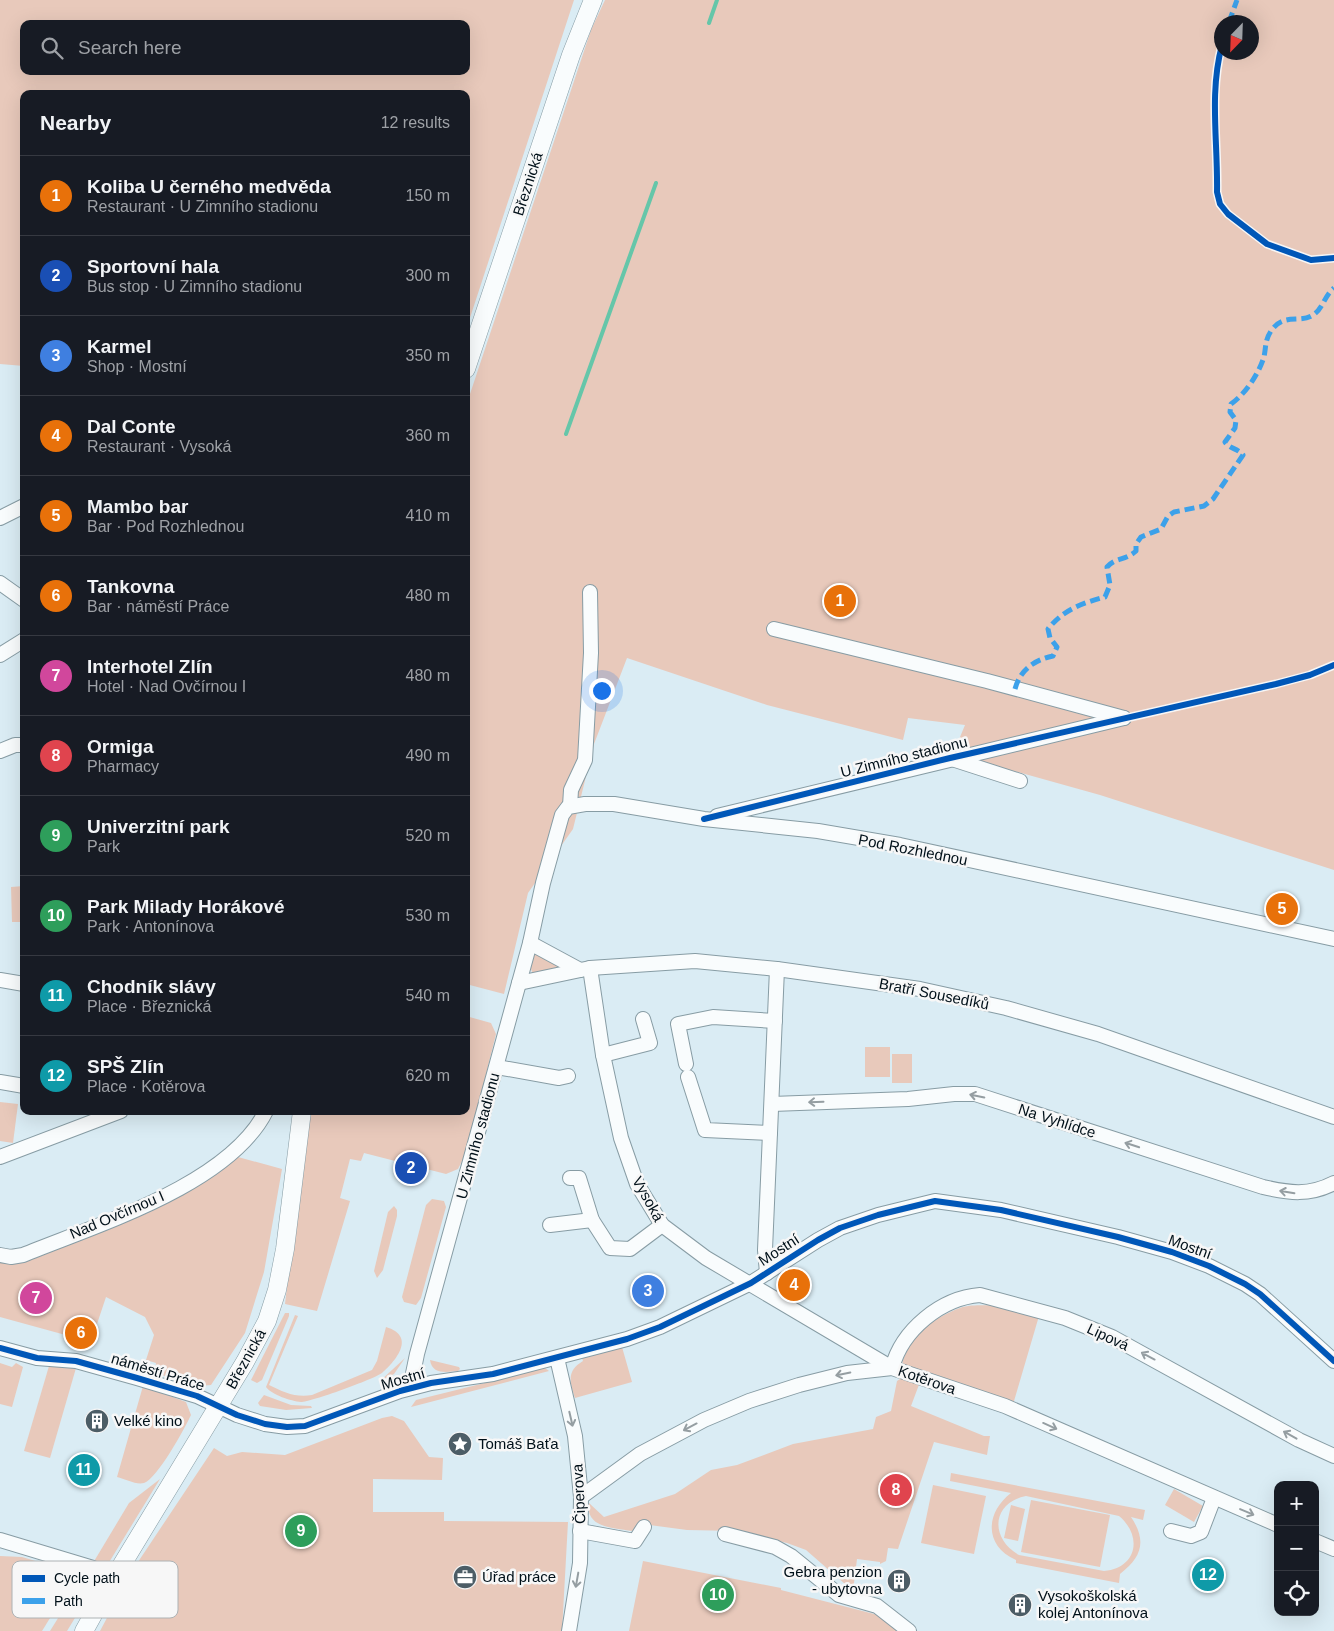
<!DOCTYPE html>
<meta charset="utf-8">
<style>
body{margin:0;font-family:Helvetica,sans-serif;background:#20242c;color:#f1f3f6}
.controls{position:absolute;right:15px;bottom:15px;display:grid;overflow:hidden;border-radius:10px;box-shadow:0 5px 20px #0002}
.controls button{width:45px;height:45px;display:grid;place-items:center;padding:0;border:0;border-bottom:1px solid #363941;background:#171b24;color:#f1f3f6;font:25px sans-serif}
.compass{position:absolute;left:1214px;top:15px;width:45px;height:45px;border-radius:50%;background:#171b24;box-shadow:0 5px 20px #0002;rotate:203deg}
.you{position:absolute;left:601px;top:690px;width:18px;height:18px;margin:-12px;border:4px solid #fff;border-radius:50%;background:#1a73e8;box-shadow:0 0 0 8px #1a73e833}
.badge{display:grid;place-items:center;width:32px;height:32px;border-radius:50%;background:#a7b0b5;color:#fff;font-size:16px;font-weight:700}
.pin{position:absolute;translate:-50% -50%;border:2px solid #fff;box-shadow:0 1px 5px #0006}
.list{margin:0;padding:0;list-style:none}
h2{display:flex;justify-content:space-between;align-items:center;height:65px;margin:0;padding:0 20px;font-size:21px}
h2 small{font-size:16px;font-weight:400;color:#9ea1a6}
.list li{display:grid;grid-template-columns:32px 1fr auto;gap:15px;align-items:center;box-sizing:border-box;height:80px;padding:0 20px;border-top:1px solid #363941}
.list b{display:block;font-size:19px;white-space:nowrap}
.list p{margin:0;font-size:16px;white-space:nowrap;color:#9ea1a6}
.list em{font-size:16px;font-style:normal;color:#9ea1a6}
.icon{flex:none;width:28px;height:28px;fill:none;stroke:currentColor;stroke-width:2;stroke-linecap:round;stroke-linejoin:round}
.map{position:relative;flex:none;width:1334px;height:1631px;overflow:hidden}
.search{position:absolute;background:#171b24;box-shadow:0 5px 20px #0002;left:20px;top:20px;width:450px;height:55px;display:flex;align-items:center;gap:12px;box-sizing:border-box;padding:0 18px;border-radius:10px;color:#9ea1a6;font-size:19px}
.panel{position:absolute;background:#171b24;box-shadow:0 5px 20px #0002;left:20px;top:90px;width:450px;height:1025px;border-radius:10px}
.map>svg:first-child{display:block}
</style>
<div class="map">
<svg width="1334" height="1631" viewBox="0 0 1334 1631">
<rect width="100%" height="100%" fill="#daecf4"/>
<g fill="#e8c9bb" fill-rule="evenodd">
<path d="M 0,0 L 574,0 L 466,330 L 466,94 L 24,94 L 24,366 L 0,364 ZM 24,24 L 466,24 L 466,71 L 24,71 Z"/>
<path d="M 605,0 L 1334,0 L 1334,870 L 1100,795 L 953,754 L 965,725 L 908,718 L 903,740 L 767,705 L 627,658 L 594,744 L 573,829 L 528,893 L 504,994 L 466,984 L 466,406 L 591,30 ZM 1222,22 L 1252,22 L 1252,52 L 1222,52 Z"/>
<polygon points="24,886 24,922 12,922 11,887"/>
<polygon points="538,953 563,968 537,974 532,972 530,966 533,955"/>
<polygon points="466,1016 491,1023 496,1034 467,1151 458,1169 446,1174 364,1153 361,1161 350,1159 340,1198 350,1201 317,1311 285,1304 307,1111 466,1111"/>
<rect x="865" y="1047" width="25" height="30"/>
<rect x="892" y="1054" width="20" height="29"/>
<polygon points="0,1102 18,1104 13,1143 0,1141"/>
<polygon points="238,1157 282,1169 264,1272 245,1333 211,1385 199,1386 155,1373 156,1363 146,1360 154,1335 145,1317 106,1297 91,1342 0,1317 0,1252 46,1250 148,1213 194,1188"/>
<polygon points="432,1199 444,1201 446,1207 421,1298 416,1305 404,1302 402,1297 426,1205"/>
<polygon points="394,1206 397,1210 397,1216 383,1270 377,1278 374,1271 388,1212"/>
<path d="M 996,1305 L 1039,1316 L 1014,1401 L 1012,1403 L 902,1364 C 909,1337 934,1317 960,1308 C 970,1304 985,1306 996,1305 Z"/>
<polygon points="285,1313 289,1313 289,1316 262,1380 257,1383 251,1380"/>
<path d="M 295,1315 L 298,1316 L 269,1385 C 283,1392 296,1398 312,1395 L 372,1370 L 377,1361 L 386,1327 C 416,1336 397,1360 382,1373 C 374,1379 311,1402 301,1402 C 291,1401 272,1395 266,1387 Z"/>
<path d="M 622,1347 L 632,1382 L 575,1398 C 570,1382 566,1371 583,1361 L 582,1358 Z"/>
<polygon points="405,1358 394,1374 380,1381"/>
<path d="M 430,1360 L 459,1367 L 460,1369 L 458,1371 C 447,1372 432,1375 430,1360 Z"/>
<polygon points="0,1363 12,1367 16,1363 23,1367 12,1407 0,1404"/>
<polygon points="49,1366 76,1368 50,1458 24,1451"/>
<polygon points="545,1368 549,1371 411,1407 416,1400"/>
<path d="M 903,1377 L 920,1382 L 911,1406 L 984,1436 L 990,1436 L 987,1455 L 934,1442 L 898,1549 L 888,1548 L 886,1561 L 880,1564 L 880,1562 L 857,1559 L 853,1591 L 806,1550 L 787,1543 L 738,1531 L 687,1530 L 642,1524 L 632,1531 C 614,1528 585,1528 589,1503 L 604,1517 L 675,1494 L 711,1470 L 737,1465 L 793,1444 L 873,1429 L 876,1417 L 891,1411 L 897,1381 Z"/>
<path d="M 143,1386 L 186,1402 L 191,1415 C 185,1428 157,1479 144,1483 C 136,1485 125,1479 117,1477 Z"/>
<polygon points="264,1395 291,1405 311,1406 312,1408 286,1410 260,1406 258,1403"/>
<polygon points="392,1416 404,1421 429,1457 443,1458 442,1480 373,1479 373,1512 444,1512 444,1521 568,1522 562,1631 100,1631 132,1571 214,1448 227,1456 242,1452 285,1455 382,1418"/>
<path d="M 951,1473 L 1145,1510 L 1143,1520 L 1131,1517 C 1147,1541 1142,1557 1120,1574 L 1119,1583 L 1016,1563 L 1016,1560 C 984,1546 985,1513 1011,1493 L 950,1481 ZM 1026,1496 L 1119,1516 C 1143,1536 1137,1568 1104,1571 L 1019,1555 C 990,1539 991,1503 1026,1496 Z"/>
<polygon points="160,1479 108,1564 102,1566 93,1563 129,1503"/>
<polygon points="933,1485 986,1496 974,1554 921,1543"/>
<polygon points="1174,1489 1203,1506 1194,1522 1165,1505"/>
<polygon points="1031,1500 1110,1515 1100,1567 1021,1552"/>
<polygon points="1011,1505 1025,1509 1018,1541 1004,1538"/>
<polygon points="0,1556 22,1557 73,1572 75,1576 73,1581 42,1631 0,1631"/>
<polygon points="643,1561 781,1588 781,1590 878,1615 901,1631 629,1631"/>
<polygon points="88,1570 94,1577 92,1590 67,1631 50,1631"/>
</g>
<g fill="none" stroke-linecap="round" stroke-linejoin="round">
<g stroke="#65c6a9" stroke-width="4">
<polyline points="709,23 717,0"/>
<polyline points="566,434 656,183"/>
</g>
<g stroke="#879ca4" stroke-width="16">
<g id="minor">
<polyline points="0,518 24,506"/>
<polyline points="0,583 24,600"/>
<polyline points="774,629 987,681 1124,718"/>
<polyline points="0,655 24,640"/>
<polyline points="0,751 15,745 24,745"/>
<polyline points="952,759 1020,781"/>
<polyline points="570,806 571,790 585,760 591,653 590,592"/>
<polyline points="717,816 1124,718"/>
<polyline points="530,943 580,970"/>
<polyline points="590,968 603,1055 621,1138 637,1184 662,1225 706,1258 892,1368"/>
<polyline points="0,980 24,984"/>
<polyline points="519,983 590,968 695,961 777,969 920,989 1006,1008 1098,1034 1334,1117"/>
<polyline points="603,1055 650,1043 643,1019"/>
<polyline points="686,1064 678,1024 713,1017 775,1021"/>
<polyline points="497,1067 559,1078 568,1076"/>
<polyline points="688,1077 705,1130 770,1133"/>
<polyline points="0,1082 24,1086"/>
<path d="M 772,1104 L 908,1099 L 954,1094 L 975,1094 L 1263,1187 C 1289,1193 1309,1196 1334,1183"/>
<polyline points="0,1157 121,1111"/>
<polyline points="570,1178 579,1178 592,1220 610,1248 630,1249 662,1225"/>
<polyline points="550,1225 592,1220"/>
<path d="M 0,1255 L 11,1257 L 23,1255 C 96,1225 229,1185 266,1111"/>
<polyline points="767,1273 765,1250 777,969"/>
<polyline points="0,1348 37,1358 76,1361 137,1378 197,1396 237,1415 265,1424 287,1427 305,1426 400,1391 431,1383 493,1374 627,1339 660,1327 751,1283 818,1240 840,1228 878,1215 935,1201 1001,1210 1118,1237 1172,1252 1209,1266 1245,1284 1260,1294 1334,1361"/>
<polyline points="557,1358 575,1436 581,1497 580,1563 569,1631"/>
<path d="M 892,1368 C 902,1330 941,1298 980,1295 L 1065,1318 L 1112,1337 L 1299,1440 L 1334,1456"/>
<polyline points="410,1388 417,1354 530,943 543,883 562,815 568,807 585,804 614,804 704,819 818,831 900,845 1334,939"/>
<polyline points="581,1497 640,1454 704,1420 749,1401 799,1385 847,1373 892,1368 1005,1406 1278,1525"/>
<polyline points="580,1531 635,1541 644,1527"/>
<polyline points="1171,1531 1191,1536 1201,1532 1214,1498"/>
<polyline points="725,1534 775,1547 791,1556 839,1595 877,1606 909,1631"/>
<polyline points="0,1540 93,1568 109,1586"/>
<polyline points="1315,1541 1334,1549"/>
</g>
</g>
<g stroke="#879ca4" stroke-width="19">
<g id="major">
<polyline points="466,369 571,55 593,0"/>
<polyline points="84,1631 109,1586 245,1362 267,1321 277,1290 285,1249 302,1111"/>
</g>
</g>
<use href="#minor" stroke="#f9fcfd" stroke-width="14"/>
<use href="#major" stroke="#f9fcfd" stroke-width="18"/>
<g stroke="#3ca1ea" stroke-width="5" stroke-dasharray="10 5" stroke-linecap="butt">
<polyline points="1229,22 1237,0"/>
<path d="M 1015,689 C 1020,670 1034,660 1053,656 L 1057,647 L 1050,638 L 1048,629 C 1063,610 1082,603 1105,597 L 1110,585 L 1107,567 C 1116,557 1125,561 1136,551 L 1136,544 L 1141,537 L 1161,529 L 1168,516 L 1174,512 L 1204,506 L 1213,499 L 1243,455 C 1237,448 1230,449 1225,442 L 1235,428 L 1236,420 L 1230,412 L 1231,404 C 1246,393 1258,375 1264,357 C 1266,347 1265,340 1271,331 C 1284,312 1299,324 1313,315 C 1323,309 1324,296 1334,288"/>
</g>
<g stroke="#f7f7f7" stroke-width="9">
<g id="cycleway">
<path d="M 1222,45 C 1209,93 1218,142 1217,192 L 1220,204 L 1228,214 L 1267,244 L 1311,260 L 1334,258"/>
<polyline points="704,819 950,758 1276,684 1310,675 1334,665"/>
<polyline points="0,1348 37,1358 76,1361 137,1378 197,1396 237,1415 265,1424 287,1427 305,1426 400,1391 431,1383 493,1374 627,1339 660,1327 751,1283 818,1240 840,1228 878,1215 935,1201 1001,1210 1118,1237 1172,1252 1209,1266 1245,1284 1260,1294 1334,1361"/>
</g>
</g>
<use href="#cycleway" stroke="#0057b8" stroke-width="6"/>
</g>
<defs><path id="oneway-shaft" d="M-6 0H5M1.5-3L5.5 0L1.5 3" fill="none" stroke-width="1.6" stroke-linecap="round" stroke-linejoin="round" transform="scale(1.25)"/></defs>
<g stroke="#959ea2">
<use href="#oneway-shaft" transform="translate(977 1096) rotate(-168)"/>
<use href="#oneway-shaft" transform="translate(816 1102) rotate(178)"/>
<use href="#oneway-shaft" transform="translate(1132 1145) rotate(-162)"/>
<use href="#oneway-shaft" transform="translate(1287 1192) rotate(-171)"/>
<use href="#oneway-shaft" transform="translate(1148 1356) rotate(-152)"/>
<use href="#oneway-shaft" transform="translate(843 1374) rotate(168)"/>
<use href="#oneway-shaft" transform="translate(571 1419) rotate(77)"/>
<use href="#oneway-shaft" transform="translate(1050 1426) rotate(24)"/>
<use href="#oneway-shaft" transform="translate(690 1427) rotate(152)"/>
<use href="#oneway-shaft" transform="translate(1290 1435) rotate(-151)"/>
<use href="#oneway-shaft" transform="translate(1247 1512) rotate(23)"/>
<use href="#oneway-shaft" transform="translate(577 1580) rotate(100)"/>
</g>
<defs>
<g id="building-disc" transform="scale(1.25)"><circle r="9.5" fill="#4c5d66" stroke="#f7f7f7"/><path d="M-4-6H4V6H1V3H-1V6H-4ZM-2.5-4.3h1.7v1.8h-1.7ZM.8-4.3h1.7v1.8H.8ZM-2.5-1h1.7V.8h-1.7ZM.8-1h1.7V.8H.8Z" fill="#fff"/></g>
<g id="sight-disc" transform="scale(1.25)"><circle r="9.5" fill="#4c5d66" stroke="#f7f7f7"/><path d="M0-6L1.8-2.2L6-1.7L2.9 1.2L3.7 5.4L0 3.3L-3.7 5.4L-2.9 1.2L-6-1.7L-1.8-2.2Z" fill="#fff"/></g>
<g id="office-disc" transform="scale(1.25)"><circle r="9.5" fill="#4c5d66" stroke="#f7f7f7"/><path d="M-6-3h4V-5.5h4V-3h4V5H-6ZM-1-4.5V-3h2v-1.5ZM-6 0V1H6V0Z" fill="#fff"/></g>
</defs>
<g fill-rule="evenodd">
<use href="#building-disc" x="97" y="1421"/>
<use href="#sight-disc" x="460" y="1444"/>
<use href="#office-disc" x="465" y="1577"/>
<use href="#building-disc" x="899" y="1581"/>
<use href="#building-disc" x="1020" y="1605"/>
</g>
<g text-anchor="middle" stroke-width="5" stroke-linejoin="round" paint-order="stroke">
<g font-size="15" fill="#001019" stroke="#f7f7f7">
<text transform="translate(528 184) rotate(-72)" y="5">Březnická</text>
<text transform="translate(904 757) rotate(-14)" y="5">U Zimního stadionu</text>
<text transform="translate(913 850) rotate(11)" y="5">Pod Rozhlednou</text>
<text transform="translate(934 994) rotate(11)" y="5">Bratří Sousedíků</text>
<text transform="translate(1057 1121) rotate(18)" y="5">Na Vyhlídce</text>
<text transform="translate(478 1136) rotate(-75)" y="5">U Zimního stadionu</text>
<text transform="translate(648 1199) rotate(61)" y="5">Vysoká</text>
<text transform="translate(117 1215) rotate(-23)" y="5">Nad Ovčírnou I</text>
<text transform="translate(1190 1247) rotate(20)" y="5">Mostní</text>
<text transform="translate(779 1250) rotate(-33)" y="5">Mostní</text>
<text transform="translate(1108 1337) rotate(25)" y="5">Lipová</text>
<text transform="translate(246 1359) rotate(-61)" y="5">Březnická</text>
<text transform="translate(158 1372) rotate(17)" y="5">náměstí Práce</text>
<text transform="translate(403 1379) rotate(-16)" y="5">Mostní</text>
<text transform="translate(927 1380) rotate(19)" y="5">Kotěrova</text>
<text transform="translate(579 1494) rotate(-93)" y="5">Čiperova</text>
</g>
<g font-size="15" fill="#001019" stroke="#f7f7f7" text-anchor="start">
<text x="114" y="1426">Velké kino</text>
<text x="478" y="1449">Tomáš Baťa</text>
<text x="882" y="1577" text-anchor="end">Gebra penzion<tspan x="882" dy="17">- ubytovna</tspan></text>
<text x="482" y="1582">Úřad práce</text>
<text x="1038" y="1601">Vysokoškolská<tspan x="1038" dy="17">kolej Antonínova</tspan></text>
</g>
</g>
<rect x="12" y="1561" width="166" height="57" rx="8" fill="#f7f7f7" stroke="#adb2b4" stroke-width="1"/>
<rect x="22" y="1575" width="23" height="7" fill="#0057b8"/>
<rect x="22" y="1598" width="23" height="6" fill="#3ca1ea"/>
<g font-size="14" fill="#001019">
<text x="54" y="1583">Cycle path</text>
<text x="54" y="1606">Path</text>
</g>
</svg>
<div class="controls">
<button>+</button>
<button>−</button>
<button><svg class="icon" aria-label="locate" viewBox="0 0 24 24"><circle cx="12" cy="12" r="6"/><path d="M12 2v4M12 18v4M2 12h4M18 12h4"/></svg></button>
</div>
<svg class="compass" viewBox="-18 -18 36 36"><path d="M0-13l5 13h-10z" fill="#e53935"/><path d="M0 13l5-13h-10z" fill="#9ea1a6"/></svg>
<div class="you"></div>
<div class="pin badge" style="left:840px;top:601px;background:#e8710a">1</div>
<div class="pin badge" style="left:411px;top:1168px;background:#1a4fb4">2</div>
<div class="pin badge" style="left:648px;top:1291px;background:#3f7fe0">3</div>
<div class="pin badge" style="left:794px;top:1285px;background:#e8710a">4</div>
<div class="pin badge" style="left:1282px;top:909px;background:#e8710a">5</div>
<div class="pin badge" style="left:81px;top:1333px;background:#e8710a">6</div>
<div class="pin badge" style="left:36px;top:1298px;background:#d1479c">7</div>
<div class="pin badge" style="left:896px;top:1490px;background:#e0444e">8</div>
<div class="pin badge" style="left:301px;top:1531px;background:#2e9e5b">9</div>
<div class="pin badge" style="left:718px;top:1595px;background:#2e9e5b">10</div>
<div class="pin badge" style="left:84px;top:1470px;background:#0f9aa8">11</div>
<div class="pin badge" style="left:1208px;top:1575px;background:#0f9aa8">12</div>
<div class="search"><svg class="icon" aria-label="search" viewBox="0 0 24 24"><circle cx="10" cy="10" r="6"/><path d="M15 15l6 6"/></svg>Search here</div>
<section class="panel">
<h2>Nearby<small>12 results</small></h2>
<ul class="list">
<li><span class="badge" style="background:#e8710a">1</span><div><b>Koliba U černého medvěda</b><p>Restaurant · U Zimního stadionu</p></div><em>150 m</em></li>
<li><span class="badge" style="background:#1a4fb4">2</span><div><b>Sportovní hala</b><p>Bus stop · U Zimního stadionu</p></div><em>300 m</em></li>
<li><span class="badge" style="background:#3f7fe0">3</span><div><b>Karmel</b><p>Shop · Mostní</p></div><em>350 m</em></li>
<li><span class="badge" style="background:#e8710a">4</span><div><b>Dal Conte</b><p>Restaurant · Vysoká</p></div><em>360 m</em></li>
<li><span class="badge" style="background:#e8710a">5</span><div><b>Mambo bar</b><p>Bar · Pod Rozhlednou</p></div><em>410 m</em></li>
<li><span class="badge" style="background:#e8710a">6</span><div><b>Tankovna</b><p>Bar · náměstí Práce</p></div><em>480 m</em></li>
<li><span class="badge" style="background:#d1479c">7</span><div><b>Interhotel Zlín</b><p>Hotel · Nad Ovčírnou I</p></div><em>480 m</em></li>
<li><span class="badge" style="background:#e0444e">8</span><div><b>Ormiga</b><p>Pharmacy</p></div><em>490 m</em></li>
<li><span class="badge" style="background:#2e9e5b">9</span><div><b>Univerzitní park</b><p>Park</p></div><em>520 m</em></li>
<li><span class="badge" style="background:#2e9e5b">10</span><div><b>Park Milady Horákové</b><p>Park · Antonínova</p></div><em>530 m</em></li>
<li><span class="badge" style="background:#0f9aa8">11</span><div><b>Chodník slávy</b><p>Place · Březnická</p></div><em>540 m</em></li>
<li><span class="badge" style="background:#0f9aa8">12</span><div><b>SPŠ Zlín</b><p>Place · Kotěrova</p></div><em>620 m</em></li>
</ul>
</section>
</div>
